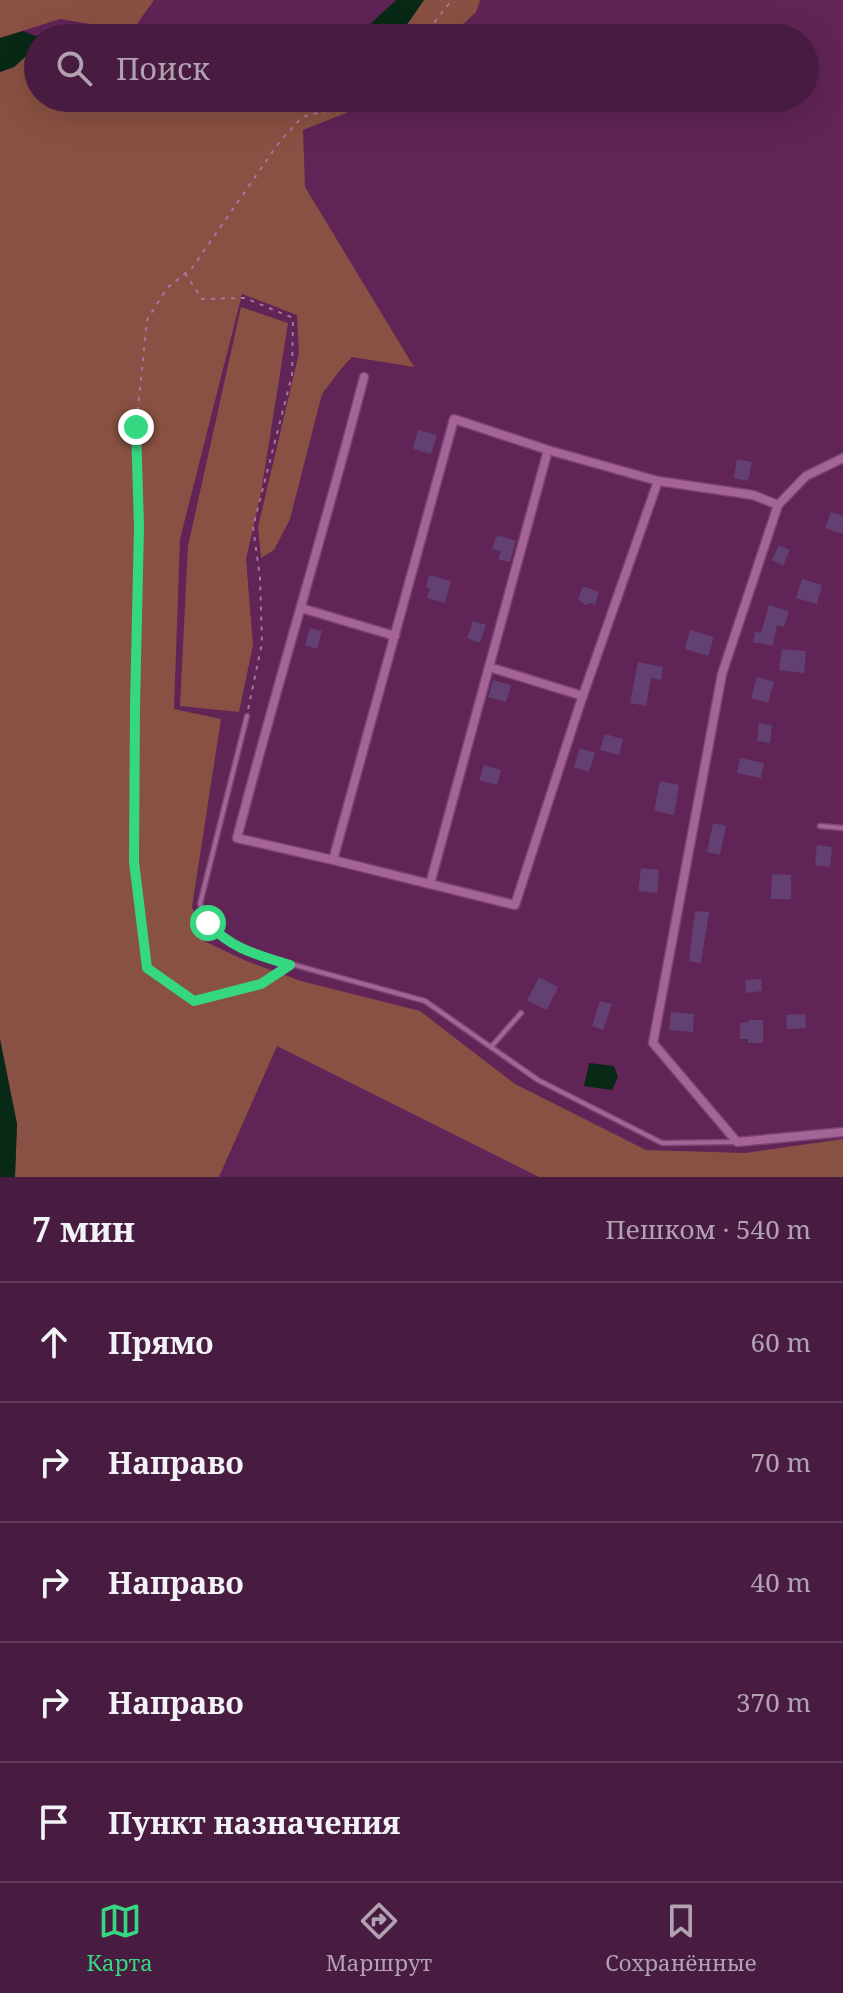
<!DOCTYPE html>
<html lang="ru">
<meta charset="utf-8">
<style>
body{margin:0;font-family:"Noto Serif",serif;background:#4f2447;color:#f1f3f6}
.stop{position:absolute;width:24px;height:24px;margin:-18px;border:6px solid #35d881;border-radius:50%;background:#fff}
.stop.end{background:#35d881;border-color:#fff;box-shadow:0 2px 8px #0008}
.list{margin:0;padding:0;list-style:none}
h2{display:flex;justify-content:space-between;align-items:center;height:104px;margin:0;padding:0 32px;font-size:34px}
h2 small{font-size:26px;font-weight:400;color:#b1a1b1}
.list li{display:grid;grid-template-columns:52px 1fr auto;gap:24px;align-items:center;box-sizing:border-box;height:120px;padding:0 32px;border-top:2px solid #603959}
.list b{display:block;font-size:30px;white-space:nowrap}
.list em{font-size:26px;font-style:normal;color:#b1a1b1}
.icon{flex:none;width:44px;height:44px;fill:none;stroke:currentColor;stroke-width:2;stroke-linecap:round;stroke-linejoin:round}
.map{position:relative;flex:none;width:843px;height:1177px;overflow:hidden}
.search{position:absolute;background:#481b40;box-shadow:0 8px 32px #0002;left:24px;right:24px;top:24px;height:88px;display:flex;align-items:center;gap:20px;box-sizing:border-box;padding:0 28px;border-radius:44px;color:#b1a1b1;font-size:30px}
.sheet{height:704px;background:#481b40}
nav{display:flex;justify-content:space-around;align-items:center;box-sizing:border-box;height:112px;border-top:2px solid #603959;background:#481b40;font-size:22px;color:#b1a1b1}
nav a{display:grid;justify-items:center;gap:4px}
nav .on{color:#35d881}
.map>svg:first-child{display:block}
</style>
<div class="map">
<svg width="843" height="1177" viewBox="0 0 843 1177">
<rect width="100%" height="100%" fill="#602456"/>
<g fill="#895143">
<polygon points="0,0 154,0 132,31 60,19 0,38"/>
<polygon points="424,0 480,0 476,12 449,38 390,38 408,23"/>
<polygon points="31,51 38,53 38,98 384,98 303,130 305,187 414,367 352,357 341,369 322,394 290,519 274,550 261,558 258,527 299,353 297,315 242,294 180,539 174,709 221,719 192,907 204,941 244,960 301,981 420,1011 515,1084 646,1150 745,1153 843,1139 843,1177 539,1177 277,1046 219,1177 15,1177 17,1124 0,1039 0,72 14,67"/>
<polygon points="241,307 288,323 261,493 246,559 253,645 239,712 180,706 188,546"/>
</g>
<g fill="#082916">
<polygon points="396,0 424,0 408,23 390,38 355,38"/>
<polygon points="23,31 35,36 52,34 56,38 38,38 38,53 31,52 14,67 0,72 0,38"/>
<polygon points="0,1039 17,1124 15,1177 0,1177"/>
<polygon points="589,1063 614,1066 618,1077 612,1090 584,1086"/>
</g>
<g fill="#624172">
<polygon points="418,430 437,435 431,454 413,449"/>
<polygon points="737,459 752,462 748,481 734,478"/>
<polygon points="831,512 843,516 843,534 825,528"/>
<polygon points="497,535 516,541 510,562 498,559 501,551 492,549"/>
<polygon points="779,545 790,550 783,566 772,560"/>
<polygon points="429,575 451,581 445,603 427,598 430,588 426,587"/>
<polygon points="802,579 822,585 817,604 796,598"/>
<polygon points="583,586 599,592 595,604 590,603 585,605 578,599"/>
<polygon points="769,605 789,611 784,627 777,625 773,646 753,642 755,632 761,633"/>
<polygon points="473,621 486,625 480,643 467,638"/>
<polygon points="310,628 322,631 317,649 305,645"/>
<polygon points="690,630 714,637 708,656 685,649"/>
<polygon points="782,649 806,651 804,673 779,670"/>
<polygon points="638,662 663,667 661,680 651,678 646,706 630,703"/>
<polygon points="757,677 774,682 768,703 751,698"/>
<polygon points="493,680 511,685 506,702 488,697"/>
<polygon points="759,723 772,725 770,743 757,741"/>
<polygon points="605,734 623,739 619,755 600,750"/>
<polygon points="580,748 595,753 589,772 574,767"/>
<polygon points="740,758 764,763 761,778 737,773"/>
<polygon points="484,765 501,770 497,785 479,780"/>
<polygon points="660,781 679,785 674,815 654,811"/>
<polygon points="713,823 726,826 720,855 707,852"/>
<polygon points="817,845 832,847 830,867 815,865"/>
<polygon points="641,868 659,870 657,893 638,891"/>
<polygon points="772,874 791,875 791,899 771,899"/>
<polygon points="695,911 709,912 701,963 689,961"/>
<polygon points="539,977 558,987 547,1010 527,1001"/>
<polygon points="761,979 762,991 746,993 745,980"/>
<polygon points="600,1001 612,1004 603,1030 592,1026"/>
<polygon points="671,1012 694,1014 693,1032 669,1030"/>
<polygon points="805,1014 806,1028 787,1029 786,1015"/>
<polygon points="749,1020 763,1020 763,1043 748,1043 748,1039 740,1039 740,1023 749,1022"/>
</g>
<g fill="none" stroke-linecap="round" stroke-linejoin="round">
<g stroke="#794370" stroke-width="7">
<g id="service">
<path d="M 247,716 L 200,904 C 211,932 219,935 244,951 L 425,1001 L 538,1080 L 662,1143 L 735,1142"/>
<polyline points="820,826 843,828"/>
<polyline points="491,1047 521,1013"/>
</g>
</g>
<g stroke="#794370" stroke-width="11">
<g id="minor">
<polyline points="843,458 806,476 778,505 722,674 653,1043 737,1142 843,1132"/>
<polyline points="658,481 548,450 454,419 333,860 515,905 580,704 658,481 753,495 778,505"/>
<polyline points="301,608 395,636"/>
<polyline points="489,667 583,696"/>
<path d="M 333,860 L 237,838 C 277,684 324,532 364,377"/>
<polyline points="430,884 548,450"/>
</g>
</g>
<g stroke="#a7759d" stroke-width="2" stroke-dasharray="4 6" stroke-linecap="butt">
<polyline points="422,38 452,0"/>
<polyline points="185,273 202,299 245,298 293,318 292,375 253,527 260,578 262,643 248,710"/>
<polyline points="282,970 261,984 194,1001 147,968 134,862 135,706 139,527 136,427 147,320 167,288 192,268 278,144 302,117 346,106 355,98"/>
</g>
<use href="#service" stroke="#a56498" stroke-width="4"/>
<use href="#minor" stroke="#a56498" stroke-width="8"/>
</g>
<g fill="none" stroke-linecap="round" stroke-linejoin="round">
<path stroke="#35d881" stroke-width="10" d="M 136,427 L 139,527 L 135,706 L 134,862 L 147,968 L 194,1001 L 261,984 L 290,965 C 258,955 231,949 208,923"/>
</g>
</svg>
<div class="stop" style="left:208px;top:923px"></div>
<div class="stop end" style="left:136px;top:427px"></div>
<div class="search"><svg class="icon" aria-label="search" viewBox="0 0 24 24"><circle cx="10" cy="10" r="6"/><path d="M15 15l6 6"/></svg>Поиск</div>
</div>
<section class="sheet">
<h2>7 мин<small>Пешком · 540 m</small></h2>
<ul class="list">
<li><svg class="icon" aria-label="ahead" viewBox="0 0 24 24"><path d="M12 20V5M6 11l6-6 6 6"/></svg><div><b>Прямо</b></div><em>60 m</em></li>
<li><svg class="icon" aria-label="right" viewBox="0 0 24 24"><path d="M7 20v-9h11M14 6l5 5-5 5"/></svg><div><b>Направо</b></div><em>70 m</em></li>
<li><svg class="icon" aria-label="right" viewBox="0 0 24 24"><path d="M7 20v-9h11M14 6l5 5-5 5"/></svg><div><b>Направо</b></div><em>40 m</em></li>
<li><svg class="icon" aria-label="right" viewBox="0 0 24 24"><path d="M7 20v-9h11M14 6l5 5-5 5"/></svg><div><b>Направо</b></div><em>370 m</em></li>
<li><svg class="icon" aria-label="arrive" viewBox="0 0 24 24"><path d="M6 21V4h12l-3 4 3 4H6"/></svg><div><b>Пункт назначения</b></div></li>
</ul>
</section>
<nav>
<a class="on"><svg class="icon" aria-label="map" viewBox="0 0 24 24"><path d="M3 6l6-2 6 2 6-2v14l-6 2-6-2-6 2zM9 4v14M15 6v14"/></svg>Карта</a>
<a><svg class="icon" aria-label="directions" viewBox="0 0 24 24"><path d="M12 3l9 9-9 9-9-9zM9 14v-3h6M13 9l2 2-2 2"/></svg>Маршрут</a>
<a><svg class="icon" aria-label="saved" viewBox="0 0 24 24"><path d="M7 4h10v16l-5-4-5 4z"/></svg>Сохранённые</a>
</nav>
